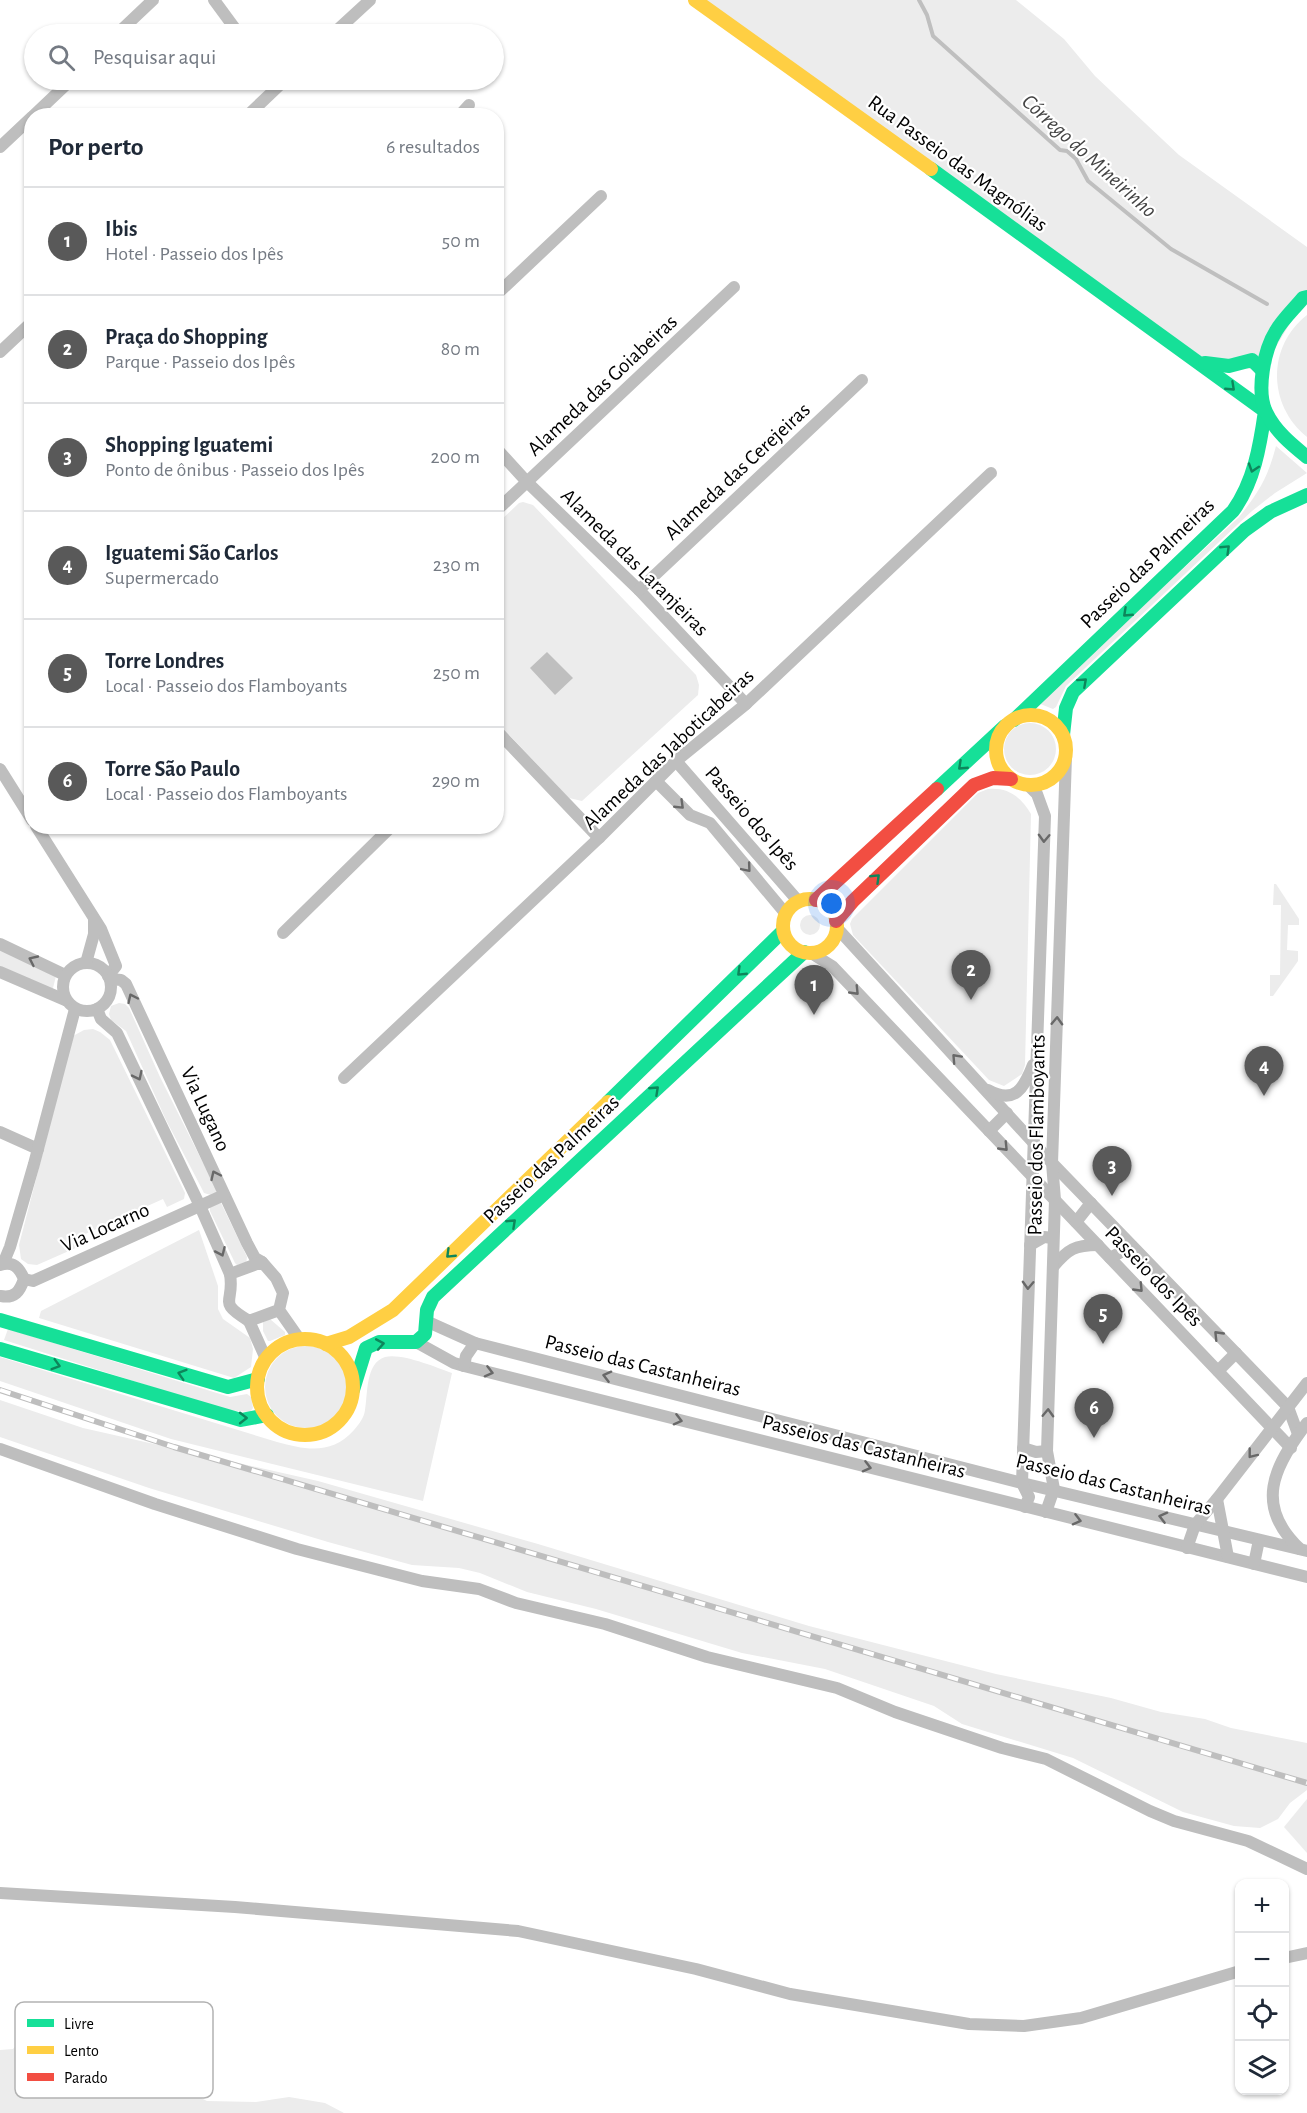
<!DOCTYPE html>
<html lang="pt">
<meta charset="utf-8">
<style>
body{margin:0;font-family:"Alegreya Sans",sans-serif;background:#f6f6f7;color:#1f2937}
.controls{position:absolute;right:18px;bottom:18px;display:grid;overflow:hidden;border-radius:12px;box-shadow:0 2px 4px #0004}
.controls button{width:54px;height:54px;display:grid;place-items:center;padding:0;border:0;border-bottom:2px solid #e0e1e3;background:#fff;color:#1f2937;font:30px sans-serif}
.you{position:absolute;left:832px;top:904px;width:21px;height:21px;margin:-15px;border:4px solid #fff;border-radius:50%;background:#1a73e8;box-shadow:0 0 0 9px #1a73e833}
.badge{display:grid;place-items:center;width:39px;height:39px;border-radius:50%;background:#595959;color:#fff;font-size:20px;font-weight:700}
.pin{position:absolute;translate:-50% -50px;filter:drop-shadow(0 2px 3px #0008)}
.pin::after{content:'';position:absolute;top:32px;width:21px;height:18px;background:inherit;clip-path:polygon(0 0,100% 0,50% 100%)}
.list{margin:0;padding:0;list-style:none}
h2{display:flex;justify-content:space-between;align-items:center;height:78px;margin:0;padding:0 24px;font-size:26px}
h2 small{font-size:20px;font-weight:400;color:#747a83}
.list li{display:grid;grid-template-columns:39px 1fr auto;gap:18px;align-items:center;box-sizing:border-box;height:108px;padding:0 24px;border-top:2px solid #e0e1e3}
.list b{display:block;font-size:22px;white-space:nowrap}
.list p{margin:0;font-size:20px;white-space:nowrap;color:#747a83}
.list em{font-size:20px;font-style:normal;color:#747a83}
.icon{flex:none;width:33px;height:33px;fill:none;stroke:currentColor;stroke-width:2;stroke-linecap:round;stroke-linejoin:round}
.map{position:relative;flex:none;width:1307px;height:2113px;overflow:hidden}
.search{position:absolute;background:#fff;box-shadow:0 2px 4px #0004;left:24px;top:24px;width:480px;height:66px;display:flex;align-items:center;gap:15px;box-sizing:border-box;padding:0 21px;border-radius:33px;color:#747a83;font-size:22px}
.panel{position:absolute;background:#fff;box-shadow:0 2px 4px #0004;left:24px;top:108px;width:480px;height:726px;border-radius:24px}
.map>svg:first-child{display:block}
</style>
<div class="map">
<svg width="1307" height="2113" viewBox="0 0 1307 2113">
<rect width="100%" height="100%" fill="#fff"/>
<g fill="#ececec">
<polygon points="695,0 1016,0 1064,39 1095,76 1179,155 1307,247 1307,295 1262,370 1215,366"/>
<path d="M 1307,315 L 1307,437 C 1268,406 1266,347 1307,315 Z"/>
<path d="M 1276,446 L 1307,473 L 1275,493 L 1252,511 L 1066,686 L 1056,707 L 1053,709 L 1038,703 L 1239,517 C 1259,492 1268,477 1276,446 Z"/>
<polygon points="523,502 533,505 696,675 699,685 698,695 582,801 569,798 497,722 497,524 519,503"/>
<circle cx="1030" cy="749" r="26"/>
<path d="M 988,789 C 1008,787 1021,797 1031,814 L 1025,1065 L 1022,1074 L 1004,1086 L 989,1080 L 853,935 L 850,924 L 852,919 L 978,793 Z"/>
<polygon points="1274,884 1276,884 1299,919 1299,925 1288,925 1287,950 1298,951 1298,961 1273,996 1270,996 1270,975 1280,975 1281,905 1273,905"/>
<circle cx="810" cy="925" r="10"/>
<polygon points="0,949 56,976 53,988 50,990 0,968"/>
<polygon points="119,1003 125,1004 129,1008 160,1077 216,1189 216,1193 211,1195 204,1193 201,1187 166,1120 126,1031 111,1020 109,1014 111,1006"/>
<polygon points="93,1029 100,1032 110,1040 185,1193 184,1199 167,1207 163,1199 83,1235 87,1243 37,1265 28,1264 21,1259 19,1245 73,1036 84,1030"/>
<polygon points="221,1203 247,1257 246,1264 237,1265 235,1263 210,1211 210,1205"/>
<polygon points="199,1230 218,1286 218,1309 223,1319 250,1338 253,1349 251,1367 234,1378 39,1318 41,1311"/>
<polygon points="270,1319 285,1332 285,1335 270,1341 268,1341 263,1331 263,1322"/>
<polygon points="8,1329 230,1397 247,1394 251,1397 253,1408 250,1412 225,1410 4,1340"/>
<circle cx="306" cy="1387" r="41"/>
<path d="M 0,1357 L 277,1442 C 306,1450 332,1455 354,1430 C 359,1424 364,1418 365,1410 C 368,1395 365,1363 385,1357 C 402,1353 435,1367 452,1373 L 423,1501 L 171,1439 L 0,1381 Z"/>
<polygon points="0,1400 83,1428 318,1481 538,1544 809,1626 996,1674 1111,1698 1161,1712 1205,1719 1231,1728 1307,1743 1307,1790 1290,1803 1278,1819 1260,1828 1234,1826 1183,1812 1073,1758 962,1724 934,1706 825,1669 742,1653 596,1609 527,1592 480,1573 459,1568 412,1565 328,1542 149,1488 0,1437"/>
<polygon points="1307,1799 1307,1853 1284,1827"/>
<polygon points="39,2024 97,2061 124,2061 207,2101 256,2102 289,2097 325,2103 344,2113 0,2113 0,2050 13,2049 26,2033"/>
</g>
<polygon fill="#bfbfbf" points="547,652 573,678 555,695 530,668"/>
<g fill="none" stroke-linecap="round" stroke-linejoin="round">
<polyline stroke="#bfbfbf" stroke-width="4" points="919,0 927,15 933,36 1060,150 1067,151 1076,159 1088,181 1171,249 1267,304"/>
<g stroke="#bebebe" stroke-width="12">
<polyline points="214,0 239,34"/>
<polyline points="117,34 153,0"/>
<polyline points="333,34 370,0"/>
<polyline points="33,116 71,80"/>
<polyline points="247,116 285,80"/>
<polyline points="459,116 469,105"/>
<polyline points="0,147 32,117"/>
<polyline points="496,295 601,196"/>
<polyline points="0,352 32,322"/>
<polyline points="496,448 527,482 639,590 746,704"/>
<polyline points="496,511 734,287"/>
<polyline points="31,521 32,521"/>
<polyline points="639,590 862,380"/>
<polyline points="496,730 599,838"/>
<polyline points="676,761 799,902"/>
<polyline points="0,769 32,820"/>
<polyline points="656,781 690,815 710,823 786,914"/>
<polyline points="36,826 101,929 116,966 108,976"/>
<polyline points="837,928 1052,1163 1288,1407 1298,1434"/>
<polyline points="283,933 392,826"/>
<polyline points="0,944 65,975"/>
<polyline points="811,953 832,966 1291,1448"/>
<circle cx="87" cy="987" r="24"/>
<polyline points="86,963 94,934 94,919"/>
<polyline points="0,972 65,1000"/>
<polyline points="111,979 121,980 126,984 247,1243 255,1258 262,1262"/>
<polyline points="97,1009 101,1019 117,1033 200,1206 230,1274"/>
<polyline points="344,1078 599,838 676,761 746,704 991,473"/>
<path d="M 988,1090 C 1015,1105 1024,1088 1033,1065"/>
<polyline points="989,1131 1007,1113"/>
<polyline points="0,1132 38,1149"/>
<polyline points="1076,1222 1091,1203"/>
<polyline points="1030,1245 1044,1237 1053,1238"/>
<polyline points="1110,1258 1132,1246"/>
<polyline points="3,1264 10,1247 34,1164 75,1009"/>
<path d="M 0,1265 C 13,1261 19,1267 24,1279 C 20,1291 15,1299 0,1296"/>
<path d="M 1053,1267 C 1068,1249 1075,1245 1098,1245"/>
<polyline points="24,1279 33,1281 224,1195"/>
<path d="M 279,1310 L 249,1321 C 216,1301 235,1304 230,1274 L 262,1262 L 276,1278 L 283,1293 L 279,1310 L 300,1340"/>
<polyline points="249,1321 266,1359"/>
<polyline points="426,1321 475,1343 1022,1483 1307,1551"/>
<polyline points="416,1342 454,1363 464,1366 1307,1577"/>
<polyline points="464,1366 466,1356 475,1343"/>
<polyline points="1218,1371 1236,1353"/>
<polyline points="1023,1448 1036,1452 1047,1451"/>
<polyline points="0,1449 155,1504 297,1549 422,1581 479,1589 516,1603 605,1624 707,1657 837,1688 895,1712 1002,1748 1046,1759 1150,1811 1174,1821 1248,1841 1307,1869"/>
<polyline points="1217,1499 1228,1557"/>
<polyline points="1025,1507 1029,1497 1022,1483 1045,816 1037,794 1028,785"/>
<polyline points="1046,1512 1054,1489 1047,1451 1055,1200 1052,1163 1066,757"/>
<polyline points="1187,1548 1195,1525 1217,1499 1307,1383"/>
<path d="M 1300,1549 C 1254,1506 1273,1467 1307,1423"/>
<polyline points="1254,1564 1259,1540"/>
<polyline points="0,1893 235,1907 518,1931 696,1969 790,1994 969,2024 1024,2026 1081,2018 1240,1971"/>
<polyline points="1284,1958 1307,1953"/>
</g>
<g stroke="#16e098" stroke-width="14">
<path d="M 931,169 L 1265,411 C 1260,446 1254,482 1233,511 L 1014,720"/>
<path d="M 1307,297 L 1303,298 C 1294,309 1283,319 1276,331 C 1264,350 1256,391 1266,412 C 1275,431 1291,444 1307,457"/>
<polyline points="1205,363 1229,366 1252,360 1262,370"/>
<polyline points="1063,735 1066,708 1073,692 1245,530 1270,512 1307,495"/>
<polyline points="937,789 1005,726"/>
<polyline points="608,1102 783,931"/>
<polyline points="0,1320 228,1387 258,1379"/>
<polyline points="0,1349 241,1420 267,1415"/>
<polyline points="353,1390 366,1348 379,1342 416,1342 425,1334 427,1310 433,1297 804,952"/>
</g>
<g stroke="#ffcf43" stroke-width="14">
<polyline points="695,0 931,169"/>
<circle cx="1031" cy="750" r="35"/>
<circle cx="810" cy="926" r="27"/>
<circle cx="305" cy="1387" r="48"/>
<polyline points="326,1344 349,1337 393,1310 608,1102"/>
</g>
<g stroke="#f24e42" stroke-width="14">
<polyline points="816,900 937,789"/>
<polyline points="836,921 853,901 974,785 993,778 1011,779"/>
</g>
<g stroke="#bebebe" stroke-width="6">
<polyline id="rail" points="0,1390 174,1447 1307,1783"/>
</g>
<use href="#rail" stroke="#fff" stroke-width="4" stroke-dasharray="11" stroke-linecap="butt"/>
</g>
<defs><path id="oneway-chevron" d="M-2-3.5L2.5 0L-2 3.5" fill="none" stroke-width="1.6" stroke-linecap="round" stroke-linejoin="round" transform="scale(1.5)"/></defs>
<g stroke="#0d865b">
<use href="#oneway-chevron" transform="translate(1231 387) rotate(43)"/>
<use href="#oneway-chevron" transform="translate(1253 468) rotate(108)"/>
<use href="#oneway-chevron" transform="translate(1226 549) rotate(-44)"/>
<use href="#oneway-chevron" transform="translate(1127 613) rotate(137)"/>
<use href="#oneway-chevron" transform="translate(1083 682) rotate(-42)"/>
<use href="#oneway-chevron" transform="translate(962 766) rotate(137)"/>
<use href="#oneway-chevron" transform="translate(876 878) rotate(-44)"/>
<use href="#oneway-chevron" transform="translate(741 972) rotate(136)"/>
<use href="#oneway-chevron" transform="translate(655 1090) rotate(-43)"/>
<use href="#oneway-chevron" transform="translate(512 1223) rotate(-43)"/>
<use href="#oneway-chevron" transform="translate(450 1254) rotate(136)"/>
<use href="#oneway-chevron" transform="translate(380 1344) rotate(-10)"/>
<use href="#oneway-chevron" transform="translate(56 1365) rotate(16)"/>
<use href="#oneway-chevron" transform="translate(182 1374) rotate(-163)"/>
<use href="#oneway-chevron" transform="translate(243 1418)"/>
</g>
<g stroke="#686868">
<use href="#oneway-chevron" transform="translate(680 805) rotate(44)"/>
<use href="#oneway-chevron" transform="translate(1044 838) rotate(92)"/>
<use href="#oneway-chevron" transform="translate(747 868) rotate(50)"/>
<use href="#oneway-chevron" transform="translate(33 960) rotate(-155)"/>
<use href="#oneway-chevron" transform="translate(855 991) rotate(46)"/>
<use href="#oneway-chevron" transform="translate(132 998) rotate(-115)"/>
<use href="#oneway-chevron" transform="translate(1057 1021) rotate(-88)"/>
<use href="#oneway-chevron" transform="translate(956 1058) rotate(-133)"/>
<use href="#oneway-chevron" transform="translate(138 1076) rotate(64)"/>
<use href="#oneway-chevron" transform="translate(1004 1147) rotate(46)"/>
<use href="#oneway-chevron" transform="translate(215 1175) rotate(-115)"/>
<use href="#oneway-chevron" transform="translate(221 1252) rotate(66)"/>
<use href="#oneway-chevron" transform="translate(1028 1285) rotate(92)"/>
<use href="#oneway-chevron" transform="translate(1139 1288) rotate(46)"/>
<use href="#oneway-chevron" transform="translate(1218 1335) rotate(-134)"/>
<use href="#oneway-chevron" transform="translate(489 1372) rotate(14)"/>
<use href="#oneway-chevron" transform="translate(607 1376) rotate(-166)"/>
<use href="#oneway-chevron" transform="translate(1048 1413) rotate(-88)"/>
<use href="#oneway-chevron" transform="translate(678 1420) rotate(14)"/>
<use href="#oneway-chevron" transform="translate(1252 1454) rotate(128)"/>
<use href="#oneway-chevron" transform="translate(867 1467) rotate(14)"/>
<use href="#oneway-chevron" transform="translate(1163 1517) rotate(-166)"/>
<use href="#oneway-chevron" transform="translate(1077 1520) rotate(14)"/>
</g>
<g text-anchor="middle" stroke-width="4.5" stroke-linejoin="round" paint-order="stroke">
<g font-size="21" fill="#000" stroke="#fff">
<text transform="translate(958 163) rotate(36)" y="7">Rua Passeio das Magnólias</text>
<text transform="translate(602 385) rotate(-43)" y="7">Alameda das Goiabeiras</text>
<text transform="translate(737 471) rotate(-43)" y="7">Alameda das Cerejeiras</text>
<text transform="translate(635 562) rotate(45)" y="7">Alameda das Laranjeiras</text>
<text transform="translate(1147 563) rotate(-44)" y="7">Passeio das Palmeiras</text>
<text transform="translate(668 749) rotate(-43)" y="7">Alameda das Jaboticabeiras</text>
<text transform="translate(752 818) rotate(49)" y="7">Passeio dos Ipês</text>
<text transform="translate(206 1109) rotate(65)" y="7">Via Lugano</text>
<text transform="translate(1036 1135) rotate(-89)" y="7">Passeio dos Flamboyants</text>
<text transform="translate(551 1159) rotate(-43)" y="7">Passeio das Palmeiras</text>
<text transform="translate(105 1227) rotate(-24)" y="7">Via Locarno</text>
<text transform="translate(1154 1276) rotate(46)" y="7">Passeio dos Ipês</text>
<text transform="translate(643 1365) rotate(14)" y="7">Passeio das Castanheiras</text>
<text transform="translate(864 1446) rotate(14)" y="7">Passeios das Castanheiras</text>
<text transform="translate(1114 1484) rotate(14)" y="7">Passeio das Castanheiras</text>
</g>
<g font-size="22" font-style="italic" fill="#444" stroke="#fff">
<text transform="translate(1090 155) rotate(42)" y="8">Córrego do Mineirinho</text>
</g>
</g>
<rect x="15" y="2002" width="198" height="96" rx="9" fill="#fff" stroke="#b2b2b2" stroke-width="1.5"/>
<rect x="27" y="2019" width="27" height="8" fill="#16e098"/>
<rect x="27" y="2046" width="27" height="8" fill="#ffcf43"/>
<rect x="27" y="2073" width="27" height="8" fill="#f24e42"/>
<g font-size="16" fill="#000">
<text x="64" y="2029">Livre</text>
<text x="64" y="2056">Lento</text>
<text x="64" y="2083">Parado</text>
</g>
</svg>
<div class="controls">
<button>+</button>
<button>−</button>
<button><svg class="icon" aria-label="locate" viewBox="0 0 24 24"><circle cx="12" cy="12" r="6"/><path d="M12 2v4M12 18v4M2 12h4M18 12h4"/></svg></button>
<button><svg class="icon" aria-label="layers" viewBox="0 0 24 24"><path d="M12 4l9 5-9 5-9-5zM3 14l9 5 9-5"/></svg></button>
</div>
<div class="you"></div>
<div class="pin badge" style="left:814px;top:1015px">1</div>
<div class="pin badge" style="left:971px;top:1000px">2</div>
<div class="pin badge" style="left:1112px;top:1196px">3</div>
<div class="pin badge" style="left:1264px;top:1096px">4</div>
<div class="pin badge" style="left:1103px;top:1344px">5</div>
<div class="pin badge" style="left:1094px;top:1438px">6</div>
<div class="search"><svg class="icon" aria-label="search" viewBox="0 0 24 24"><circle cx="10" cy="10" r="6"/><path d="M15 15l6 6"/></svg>Pesquisar aqui</div>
<section class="panel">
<h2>Por perto<small>6 resultados</small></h2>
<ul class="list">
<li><span class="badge">1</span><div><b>Ibis</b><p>Hotel · Passeio dos Ipês</p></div><em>50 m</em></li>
<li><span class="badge">2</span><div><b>Praça do Shopping</b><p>Parque · Passeio dos Ipês</p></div><em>80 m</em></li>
<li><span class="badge">3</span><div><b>Shopping Iguatemi</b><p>Ponto de ônibus · Passeio dos Ipês</p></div><em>200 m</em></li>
<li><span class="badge">4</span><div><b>Iguatemi São Carlos</b><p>Supermercado</p></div><em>230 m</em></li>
<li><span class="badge">5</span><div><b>Torre Londres</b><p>Local · Passeio dos Flamboyants</p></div><em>250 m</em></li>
<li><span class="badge">6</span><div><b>Torre São Paulo</b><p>Local · Passeio dos Flamboyants</p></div><em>290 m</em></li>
</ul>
</section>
</div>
